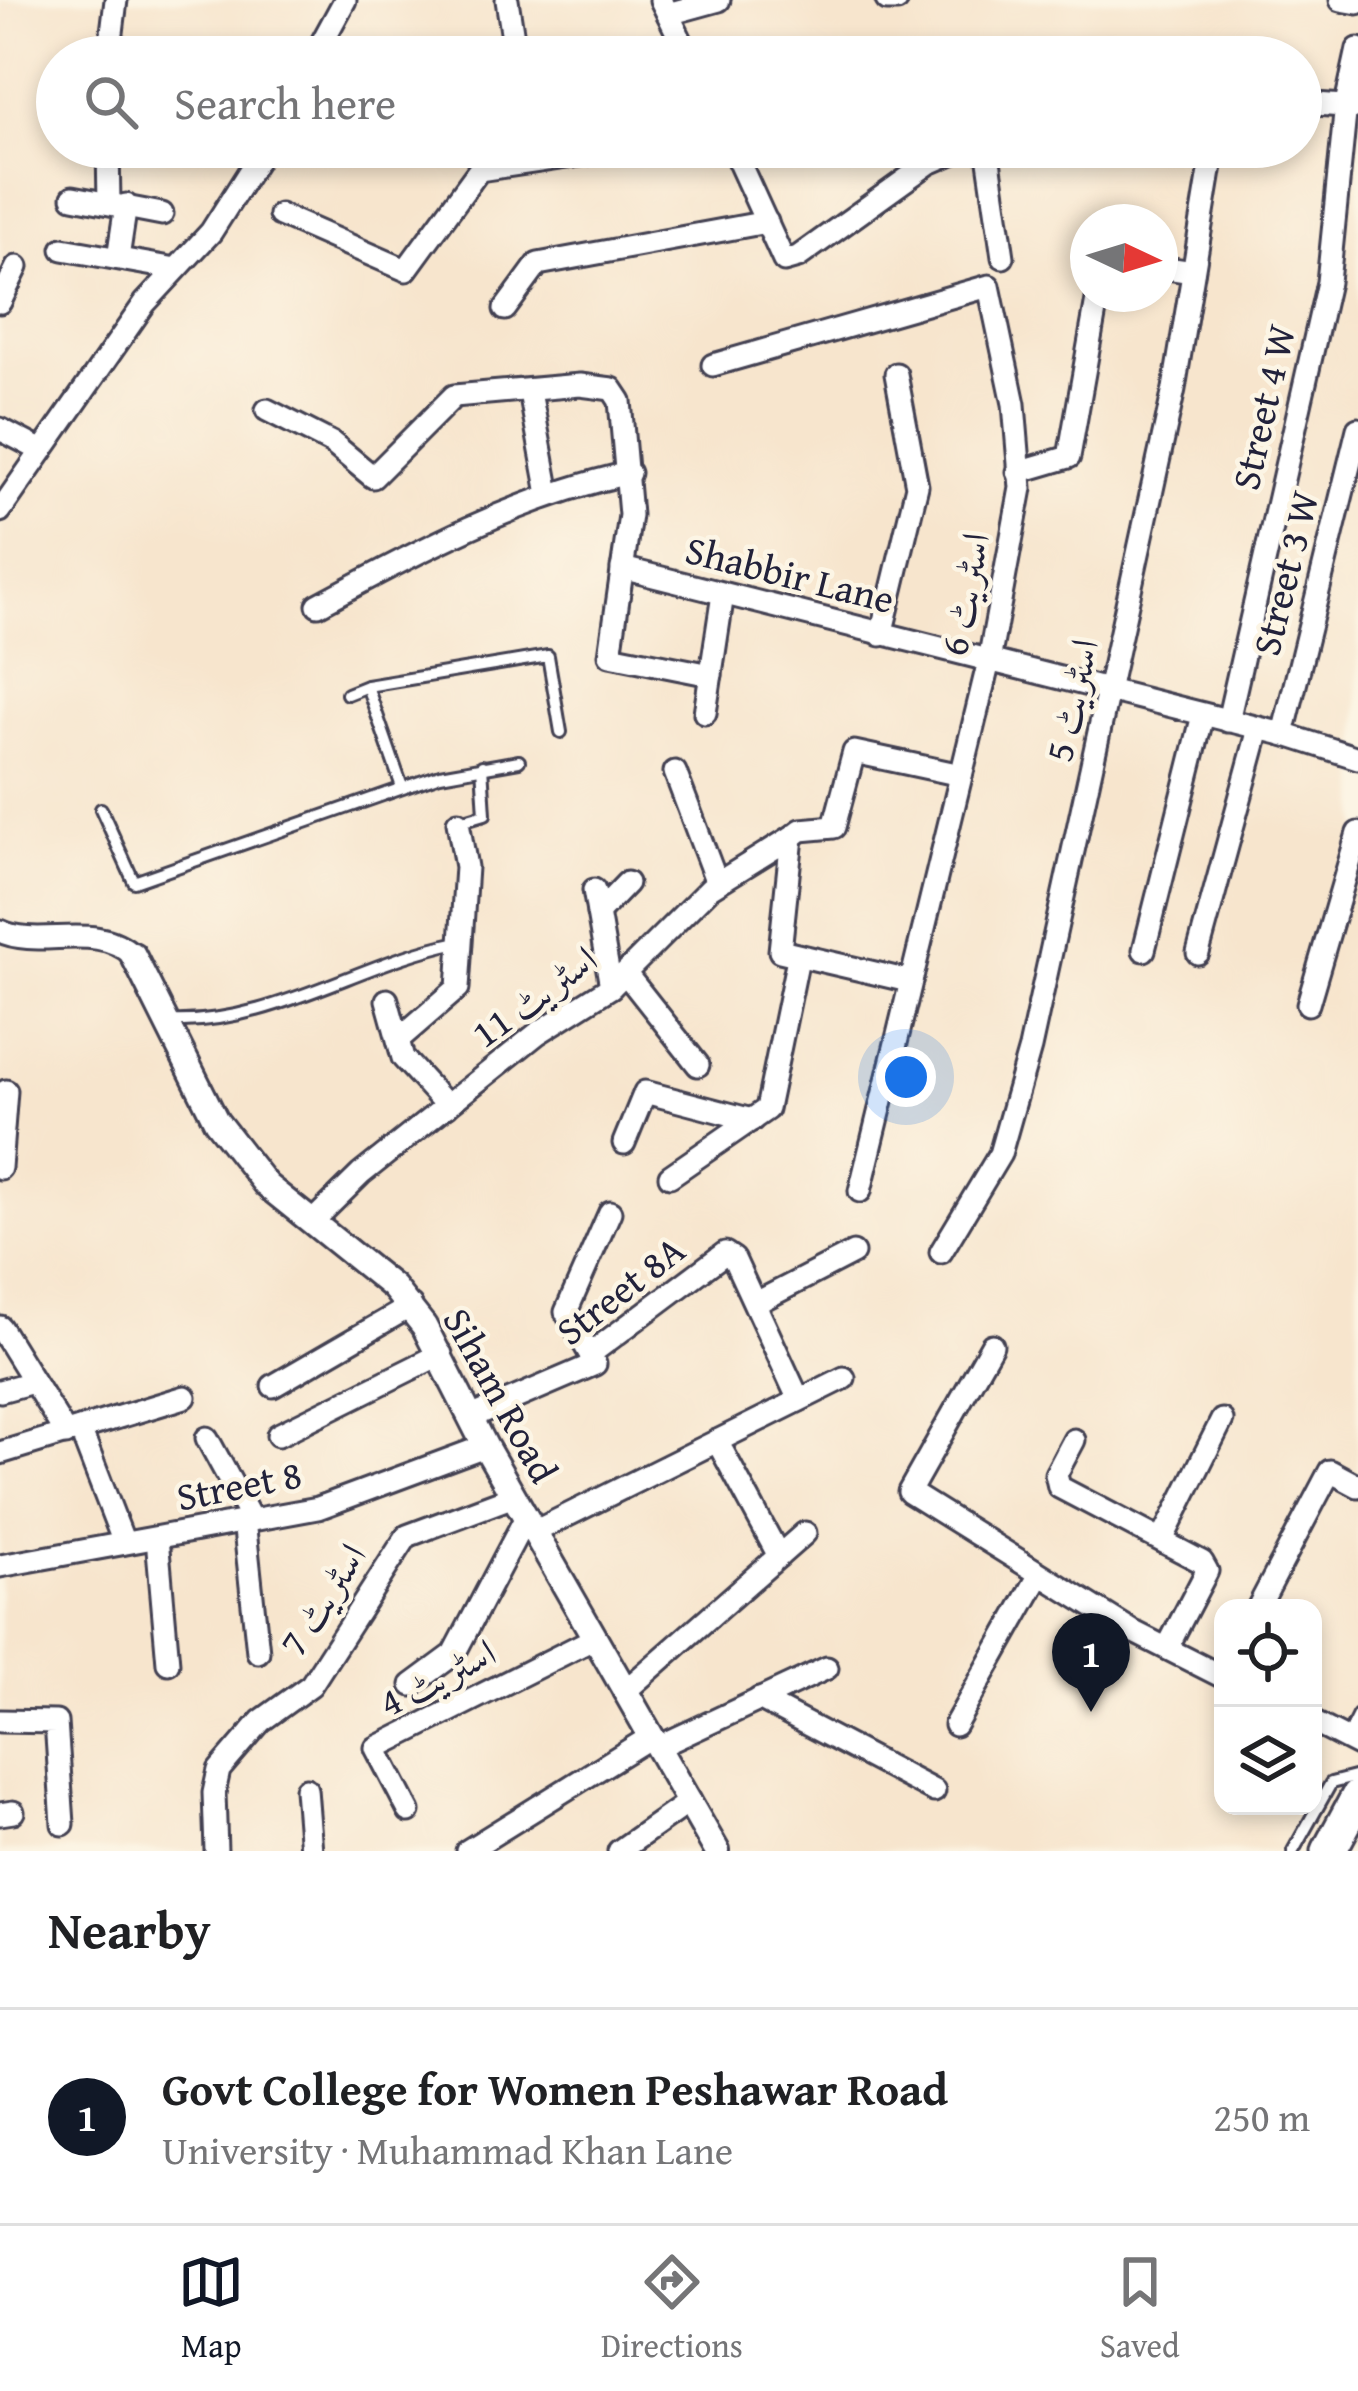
<!DOCTYPE html>
<meta charset="utf-8">
<style>
body{margin:0;font-family:"Gentium Book Plus",Amiri,serif;background:#f6f6f6;color:#202124}
.controls{position:absolute;right:36px;bottom:36px;display:grid;overflow:hidden;border-radius:24px;box-shadow:0 6px 18px #0003}
.controls button{width:108px;height:108px;display:grid;place-items:center;padding:0;border:0;border-bottom:3px solid #e0e0e0;background:#fff;color:#202124;font:60px sans-serif}
.compass{position:absolute;left:1070px;top:204px;width:108px;height:108px;border-radius:50%;background:#fff;box-shadow:0 6px 18px #0003;rotate:94deg}
.you{position:absolute;left:906px;top:1077px;width:42px;height:42px;margin:-30px;border:9px solid #fff;border-radius:50%;background:#1a73e8;box-shadow:0 0 0 18px #1a73e833}
.badge{display:grid;place-items:center;width:78px;height:78px;border-radius:50%;background:#111827;color:#fff;font-size:39px;font-weight:700}
.pin{position:absolute;translate:-50% -99px;filter:drop-shadow(0 3px 6px #0008)}
.pin::after{content:'';position:absolute;top:63px;width:42px;height:36px;background:inherit;clip-path:polygon(0 0,100% 0,50% 100%)}
.list{margin:0;padding:0;list-style:none}
h2{display:flex;justify-content:space-between;align-items:center;height:156px;margin:0;padding:0 48px;font-size:51px}
h2 small{font-size:39px;font-weight:400;color:#757577}
.list li{display:grid;grid-template-columns:78px 1fr auto;gap:36px;align-items:center;box-sizing:border-box;height:216px;padding:0 48px;border-top:3px solid #e0e0e0}
.list b{display:block;font-size:45px;white-space:nowrap}
.list p{margin:0;font-size:39px;white-space:nowrap;color:#757577}
.list em{font-size:39px;font-style:normal;color:#757577}
.icon{flex:none;width:66px;height:66px;fill:none;stroke:currentColor;stroke-width:2;stroke-linecap:round;stroke-linejoin:round}
.map{position:relative;flex:none;width:1358px;height:1851px;overflow:hidden}
.search{position:absolute;background:#fff;box-shadow:0 6px 18px #0003;left:36px;right:36px;top:36px;height:132px;display:flex;align-items:center;gap:30px;box-sizing:border-box;padding:0 42px;border-radius:66px;color:#757577;font-size:45px}
.sheet{height:372px;background:#fff}
nav{display:flex;justify-content:space-around;align-items:center;box-sizing:border-box;height:168px;border-top:3px solid #e0e0e0;background:#fff;font-size:33px;color:#757577}
nav a{display:grid;justify-items:center;gap:6px}
nav .on{color:#111827}
.map>svg:first-child{display:block}
</style>
<div class="map">
<svg width="1358" height="1851" viewBox="0 0 1358 1851">
<rect width="100%" height="100%" fill="#fcf5e5"/>
<filter id="ink" filterUnits="userSpaceOnUse"><feTurbulence type="fractalNoise" baseFrequency=".00833" numOctaves="2"/><feDisplacementMap in="SourceGraphic" scale="24" xChannelSelector="R" yChannelSelector="G"/><feConvolveMatrix kernelMatrix="1 2 1 2 8 2 1 2 1" color-interpolation-filters="sRGB"/></filter>
<filter id="wash" filterUnits="userSpaceOnUse"><feTurbulence type="fractalNoise" baseFrequency=".004" numOctaves="4" result="noise"/><feDisplacementMap in="SourceGraphic" scale="48" xChannelSelector="R" yChannelSelector="G"/><feGaussianBlur stdDeviation="2.7" result="paint"/><feColorMatrix in="noise" values="0 0 0 0 0 0 0 0 0 0 0 0 0 0 0 0 0 1.4 0 .05"/><feComposite in="paint" operator="in"/></filter>
<g filter="url(#wash)">
<rect width="100%" height="100%" fill="#f7e5cd"/>
</g>
<g filter="url(#ink)">
<g fill="none" stroke-linecap="round" stroke-linejoin="round">
<g stroke="#423f51" stroke-width="16">
<g id="service">
<polyline points="367,686 402,787"/>
<polyline points="347,694 367,686 548,656 561,732"/>
<polyline points="101,809 134,882 440,775 519,761"/>
<polyline points="458,822 485,814 482,766"/>
<path d="M 168,1021 C 271,1026 361,961 459,942"/>
<polyline points="1346,1739 1358,1715"/>
<polyline points="1293,1851 1331,1783 1358,1776"/>
</g>
</g>
<g stroke="#423f51" stroke-width="27">
<g id="minor">
<polyline points="507,0 516,57"/>
<polyline points="661,0 689,57"/>
<polyline points="887,0 897,0"/>
<polyline points="1341,0 1358,3"/>
<polyline points="668,14 719,0"/>
<polyline points="977,54 978,57"/>
<polyline points="109,57 116,0"/>
<polyline points="314,57 345,0"/>
<polyline points="1301,103 1358,107"/>
<polyline points="108,147 109,203"/>
<polyline points="732,147 784,261 798,257 929,163 966,147"/>
<polyline points="987,147 1003,257"/>
<polyline points="73,197 162,214"/>
<polyline points="280,215 406,270 479,170 634,147"/>
<polyline points="63,249 176,269"/>
<polyline points="118,258 126,205"/>
<polyline points="1160,267 1193,272"/>
<polyline points="0,302 17,267"/>
<polyline points="505,309 538,264 767,222"/>
<polyline points="713,365 989,286 1014,404 1021,488 989,661 860,1191"/>
<polyline points="530,392 549,494"/>
<polyline points="267,410 332,443 373,477 454,396 580,385 612,389 620,401 630,515 610,655 711,675"/>
<polyline points="0,429 40,450"/>
<polyline points="1018,472 1069,457 1098,294"/>
<polyline points="0,511 145,303 211,232 265,147"/>
<polyline points="622,568 1283,734 1358,758"/>
<path d="M 318,605 C 418,551 517,498 629,473"/>
<polyline points="881,635 917,486 896,374"/>
<polyline points="705,713 723,594"/>
<polyline points="1228,721 1328,282 1346,104 1358,49"/>
<polyline points="1283,734 1358,429"/>
<polyline points="675,772 717,883"/>
<polyline points="792,837 801,830 834,827 854,752 961,775"/>
<polyline points="594,890 611,987"/>
<polyline points="598,913 627,883"/>
<path d="M 0,931 C 40,950 96,920 133,955"/>
<polyline points="1144,950 1203,715"/>
<polyline points="1198,953 1259,729"/>
<polyline points="626,974 698,1065"/>
<polyline points="387,1000 403,1058 447,1106"/>
<polyline points="1308,1004 1358,833"/>
<polyline points="399,1039 458,988 466,867 458,822"/>
<polyline points="624,1143 645,1092 752,1120"/>
<polyline points="0,1168 6,1091"/>
<polyline points="670,1176 767,1109 798,958"/>
<polyline points="312,1222 361,1174 538,1033 611,987 710,888 792,837 780,951 909,981"/>
<polyline points="941,1252 1000,1154 1030,1048 1174,389 1214,147"/>
<polyline points="756,1303 853,1253"/>
<polyline points="0,1327 66,1434"/>
<polyline points="992,1345 909,1492 1132,1631 1223,1677"/>
<polyline points="590,1354 566,1312 610,1212"/>
<polyline points="273,1386 411,1306"/>
<polyline points="0,1391 33,1382"/>
<polyline points="471,1417 595,1364 590,1354 725,1253 734,1259 799,1400"/>
<polyline points="80,1429 124,1543"/>
<polyline points="278,1435 441,1354"/>
<polyline points="207,1438 251,1519"/>
<polyline points="1074,1440 1056,1474 1059,1487 1202,1562 1207,1571 1167,1648"/>
<polyline points="717,1441 779,1556"/>
<polyline points="0,1453 185,1397"/>
<polyline points="244,1520 258,1652"/>
<polyline points="534,1532 844,1378"/>
<polyline points="157,1538 168,1663"/>
<polyline points="1162,1540 1222,1420"/>
<polyline points="0,1566 318,1508 485,1446"/>
<polyline points="1258,1608 1330,1471 1358,1486"/>
<polyline points="412,1685 454,1654 526,1517"/>
<polyline points="624,1692 805,1533"/>
<polyline points="759,1699 934,1791"/>
<polyline points="0,1721 56,1722 63,1824"/>
<polyline points="1313,1722 1358,1745"/>
<polyline points="955,1725 1039,1576"/>
<polyline points="658,1747 827,1668"/>
<polyline points="306,1789 311,1851"/>
<polyline points="409,1811 376,1748 595,1638"/>
<polyline points="0,1814 13,1812"/>
<polyline points="216,1851 214,1793 219,1770 261,1721 311,1685 407,1536 514,1496"/>
<polyline points="467,1851 652,1736"/>
<polyline points="619,1851 690,1801"/>
</g>
</g>
<g stroke="#423f51" stroke-width="30">
<polyline id="tertiary" points="133,955 216,1121 266,1185 393,1287 424,1326 485,1446 717,1851"/>
</g>
<g stroke="#423f51" stroke-width="39">
<polyline id="trunk" points="1329,1851 1358,1797"/>
</g>
<use href="#service" stroke="#fff" stroke-width="10"/>
<use href="#minor" stroke="#fff" stroke-width="21"/>
<use href="#tertiary" stroke="#fff" stroke-width="24"/>
<use href="#trunk" stroke="#fff" stroke-width="33"/>
</g>
</g>
<g text-anchor="middle" stroke-width="9" stroke-linejoin="round" paint-order="stroke">
<g font-size="39" fill="#22223b" stroke="#fcf5e5">
<text transform="translate(1263 407) rotate(-77)" y="14">Street 4 W</text>
<text transform="translate(1285 573) rotate(-76)" y="14">Street 3 W</text>
<text transform="translate(790 574) rotate(14)" y="14">Shabbir Lane</text>
<text transform="translate(964 594) rotate(-79)" y="14">اسٹریٹ 6</text>
<text transform="translate(1071 700) rotate(-77)" y="14">اسٹریٹ 5</text>
<text transform="translate(534 996) rotate(-36)" y="14">اسٹریٹ 11</text>
<text transform="translate(620 1290) rotate(-38)" y="14">Street 8A</text>
<text transform="translate(501 1395) rotate(61)" y="14">Siham Road</text>
<text transform="translate(239 1485) rotate(-11)" y="14">Street 8</text>
<text transform="translate(322 1599) rotate(-57)" y="14">اسٹریٹ 7</text>
<text transform="translate(437 1677) rotate(-27)" y="14">اسٹریٹ 4</text>
</g>
</g>
</svg>
<div class="controls">
<button><svg class="icon" aria-label="locate" viewBox="0 0 24 24"><circle cx="12" cy="12" r="6"/><path d="M12 2v4M12 18v4M2 12h4M18 12h4"/></svg></button>
<button><svg class="icon" aria-label="layers" viewBox="0 0 24 24"><path d="M12 4l9 5-9 5-9-5zM3 14l9 5 9-5"/></svg></button>
</div>
<svg class="compass" viewBox="-18 -18 36 36"><path d="M0-13l5 13h-10z" fill="#e53935"/><path d="M0 13l5-13h-10z" fill="#757577"/></svg>
<div class="you"></div>
<div class="pin badge" style="left:1091px;top:1712px">1</div>
<div class="search"><svg class="icon" aria-label="search" viewBox="0 0 24 24"><circle cx="10" cy="10" r="6"/><path d="M15 15l6 6"/></svg>Search here</div>
</div>
<section class="sheet">
<h2>Nearby<small></small></h2>
<ul class="list">
<li><span class="badge">1</span><div><b>Govt College for Women Peshawar Road</b><p>University · Muhammad Khan Lane</p></div><em>250 m</em></li>
</ul>
</section>
<nav>
<a class="on"><svg class="icon" aria-label="map" viewBox="0 0 24 24"><path d="M3 6l6-2 6 2 6-2v14l-6 2-6-2-6 2zM9 4v14M15 6v14"/></svg>Map</a>
<a><svg class="icon" aria-label="directions" viewBox="0 0 24 24"><path d="M12 3l9 9-9 9-9-9zM9 14v-3h6M13 9l2 2-2 2"/></svg>Directions</a>
<a><svg class="icon" aria-label="saved" viewBox="0 0 24 24"><path d="M7 4h10v16l-5-4-5 4z"/></svg>Saved</a>
</nav>
